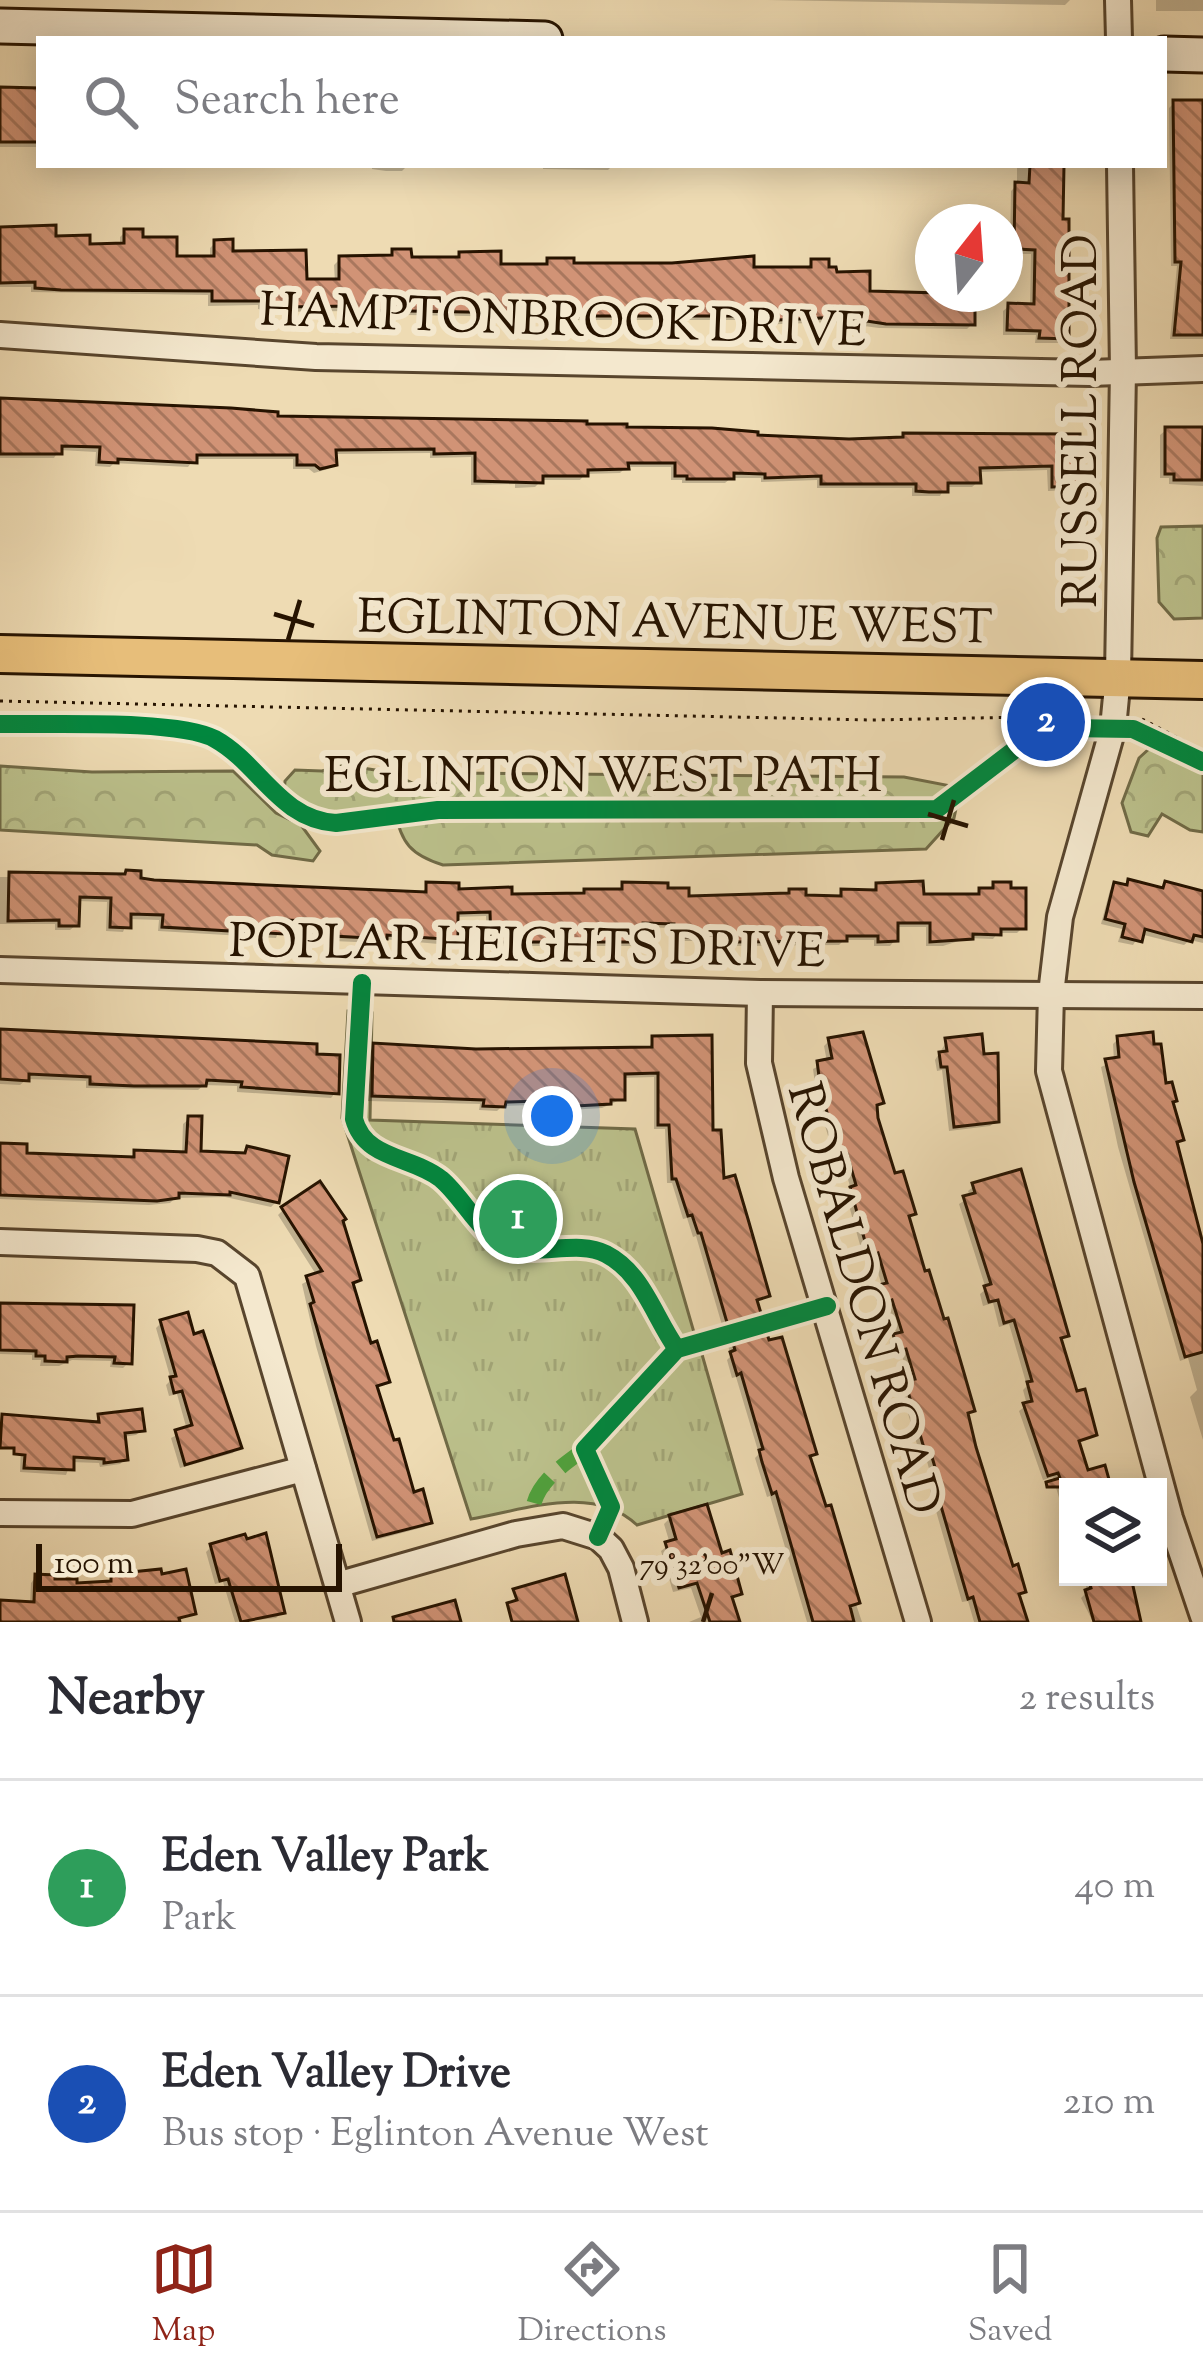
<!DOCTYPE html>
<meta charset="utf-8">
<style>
body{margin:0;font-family:"Sorts Mill Goudy",serif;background:#f2f2f3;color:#2b2b33}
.controls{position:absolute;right:36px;bottom:36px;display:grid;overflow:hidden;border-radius:0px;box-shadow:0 6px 30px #0003}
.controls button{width:108px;height:108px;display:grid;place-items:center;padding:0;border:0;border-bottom:3px solid #e1e1e2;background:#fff;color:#2b2b33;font:60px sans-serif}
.compass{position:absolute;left:915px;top:204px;width:108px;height:108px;border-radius:50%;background:#fff;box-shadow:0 6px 30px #0003;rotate:17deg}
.scale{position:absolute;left:36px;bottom:30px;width:306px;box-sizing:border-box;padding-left:12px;border:6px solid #261300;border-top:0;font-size:33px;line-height:42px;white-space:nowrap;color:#261300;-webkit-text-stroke:9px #f4e8ce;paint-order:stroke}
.you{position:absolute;left:552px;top:1116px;width:42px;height:42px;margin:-30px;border:9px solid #fff;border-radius:50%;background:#1a73e8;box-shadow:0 0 0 18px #1a73e833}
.badge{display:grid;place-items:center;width:78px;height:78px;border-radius:50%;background:#8f2418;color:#fff;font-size:39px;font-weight:700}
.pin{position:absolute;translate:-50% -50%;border:6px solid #fff;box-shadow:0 3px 12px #0006}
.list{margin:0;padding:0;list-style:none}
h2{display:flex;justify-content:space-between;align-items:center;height:156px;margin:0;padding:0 48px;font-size:51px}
h2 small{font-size:39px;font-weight:400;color:#7c7c81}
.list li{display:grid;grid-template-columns:78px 1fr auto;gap:36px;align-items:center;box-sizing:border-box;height:216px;padding:0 48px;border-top:3px solid #e1e1e2}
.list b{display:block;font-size:45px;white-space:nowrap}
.list p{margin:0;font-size:39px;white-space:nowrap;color:#7c7c81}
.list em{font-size:39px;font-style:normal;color:#7c7c81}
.icon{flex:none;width:66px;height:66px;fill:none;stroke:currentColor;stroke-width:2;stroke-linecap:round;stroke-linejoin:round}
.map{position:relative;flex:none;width:1203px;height:1622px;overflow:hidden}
.search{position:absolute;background:#fff;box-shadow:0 6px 30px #0003;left:36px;right:36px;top:36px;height:132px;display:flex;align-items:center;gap:30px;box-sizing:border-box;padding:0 42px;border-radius:0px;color:#7c7c81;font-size:45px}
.sheet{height:588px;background:#fff}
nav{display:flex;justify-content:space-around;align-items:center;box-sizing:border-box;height:168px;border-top:3px solid #e1e1e2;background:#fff;font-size:33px;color:#7c7c81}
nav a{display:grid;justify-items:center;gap:6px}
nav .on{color:#8f2418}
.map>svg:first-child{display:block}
</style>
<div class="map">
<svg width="1203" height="1622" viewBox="0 0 1203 1622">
<defs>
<pattern id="forest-crowns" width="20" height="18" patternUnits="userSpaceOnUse" patternTransform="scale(3)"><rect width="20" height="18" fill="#bbc08b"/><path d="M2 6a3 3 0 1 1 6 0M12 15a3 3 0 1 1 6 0" fill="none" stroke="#a1a476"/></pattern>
<pattern id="park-tufts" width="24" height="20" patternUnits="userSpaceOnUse" patternTransform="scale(3)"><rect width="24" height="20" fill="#bbc08b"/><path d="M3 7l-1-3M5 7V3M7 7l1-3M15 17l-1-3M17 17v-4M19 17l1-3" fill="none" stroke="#a1a476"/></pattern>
<pattern id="building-back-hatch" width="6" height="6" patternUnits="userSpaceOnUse" patternTransform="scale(3)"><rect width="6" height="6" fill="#d19376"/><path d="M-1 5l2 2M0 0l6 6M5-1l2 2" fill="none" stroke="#a9775e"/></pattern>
</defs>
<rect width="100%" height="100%" fill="#eedbb3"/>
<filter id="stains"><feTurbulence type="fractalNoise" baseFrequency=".00167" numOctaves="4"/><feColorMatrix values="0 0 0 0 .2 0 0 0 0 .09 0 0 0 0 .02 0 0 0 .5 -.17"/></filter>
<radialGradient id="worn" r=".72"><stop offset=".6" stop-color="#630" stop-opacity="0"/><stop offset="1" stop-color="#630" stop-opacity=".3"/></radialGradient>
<g fill="url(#forest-crowns)" stroke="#706a46" stroke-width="3">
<polygon points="1203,526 1203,618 1174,619 1159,602 1157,538 1161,527"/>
<polygon points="1150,748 1203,772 1203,832 1190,830 1162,814 1148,836 1131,832 1122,803 1139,758"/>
<path d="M 343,765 L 388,772 L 428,790 L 453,773 L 904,777 L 951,786 L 958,799 L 954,818 L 926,849 L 443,865 C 411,855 401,843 395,811 C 357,816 312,829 284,795 L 285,781 L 295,770 L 322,771 Z"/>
<polygon points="0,766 92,772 233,771 276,813 301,825 320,851 313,861 272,855 257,845 0,830"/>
</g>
<path fill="url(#park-tufts)" stroke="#706a46" stroke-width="3" d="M 348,1011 L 372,1013 L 370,1120 L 635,1129 L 695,1336 L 799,1309 L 801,1319 L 701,1351 L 742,1494 L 637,1525 C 593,1483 525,1510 471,1519 L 342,1118 Z"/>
<g fill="#0003">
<polygon points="767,0 1070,0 1065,5"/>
<rect x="1156" y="0" width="47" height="11"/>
<rect x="0" y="90" width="39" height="57"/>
<polygon points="1174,103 1203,103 1203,339 1170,339 1177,266 1171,266 1169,108"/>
<polygon points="372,165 408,165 402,171 386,171 372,169"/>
<polygon points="543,165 613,165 608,170 543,169"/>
<polygon points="1017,165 1062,165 1060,222 1066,338 1060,343 1035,343 1036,335 1003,335 1003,311 1009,306 1030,307 1031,254 1010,254 1011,191 1017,185"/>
<polygon points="0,230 87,247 120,246 120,237 125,232 174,259 210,259 210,248 215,243 231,254 304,283 335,282 334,265 340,259 387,258 394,252 409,260 455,260 460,255 498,267 543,267 548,261 571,266 751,270 807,267 813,262 867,295 933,292 972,324 967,329 879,328 834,322 753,325 753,320 518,320 518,317 348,314 348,311 274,312 258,309 258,305 208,306 208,295 31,292 31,287 0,287"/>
<polygon points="0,402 275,419 624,430 849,442 1077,437 1078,485 1073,490 1048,491 1047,470 978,472 978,482 972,487 945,487 940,496 912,496 912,488 817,488 817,480 761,482 761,478 731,478 725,483 682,483 682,480 671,480 671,467 626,467 620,473 585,474 580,480 542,480 535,487 515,488 515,484 471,485 471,457 430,458 430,453 334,454 334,463 328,469 314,473 309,469 293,469 293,459 194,459 188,467 114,463 110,467 95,466 96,452 59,450 54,458 0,458"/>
<polygon points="1166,430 1203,431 1203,486 1169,484 1169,478 1160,478 1160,435"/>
<polygon points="0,877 123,877 422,894 427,885 456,892 509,897 618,893 623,885 686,899 836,899 842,892 872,891 877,885 921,897 975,897 994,885 1023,927 1017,933 998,933 993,939 968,938 943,946 926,946 926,927 895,927 895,940 890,946 874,946 874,940 844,940 839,945 721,946 721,941 670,941 670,928 640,927 639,941 634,946 487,946 486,916 455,917 455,939 450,945 382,939 378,943 311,940 311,925 281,924 276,938 158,931 159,920 128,919 123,932 106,931 107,902 77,901 76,925 70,930 55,930 55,924 0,924"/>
<polygon points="1129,882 1160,890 1166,884 1203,892 1203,943 1190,940 1184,945 1140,934 1133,945 1118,942 1122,929 1101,924 1110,890"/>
<polygon points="0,1032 314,1057 336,1092 331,1098 237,1092 237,1086 204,1085 198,1090 86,1088 86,1081 27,1079 20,1085 0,1084"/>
<polygon points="653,1039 710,1133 721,1182 767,1295 755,1302 767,1344 813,1453 807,1459 862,1622 807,1622 770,1496 767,1497 755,1458 759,1454 736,1377 732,1378 727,1360 731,1356 696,1236 693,1237 687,1218 683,1219 672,1183 667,1183 665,1129 654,1129 654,1077 622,1078 622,1099 602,1108 536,1112 536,1105 502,1106 497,1111 479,1110 480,1104 368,1101 369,1052 375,1046 476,1052 648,1050"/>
<polygon points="1118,1039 1164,1087 1181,1139 1175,1145 1203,1237 1203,1440 1190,1397 1197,1390 1188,1358 1180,1361 1118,1147 1101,1067 1114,1061 1113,1044"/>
<polygon points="829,1041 880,1102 875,1108 893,1177 913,1213 907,1219 972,1410 966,1416 1011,1570 1023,1591 1017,1597 1024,1622 974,1622 968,1601 962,1602 930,1490 934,1487 925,1454 920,1455 901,1389 910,1383 901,1352 893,1355 889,1342 897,1336 887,1304 878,1306 875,1293 882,1286 873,1256 864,1259 846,1195 851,1190 842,1158 835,1160 817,1098 813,1069 827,1062 824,1046"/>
<polygon points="947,1041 996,1121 990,1126 949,1131 942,1070 937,1071 935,1060"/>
<polygon points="189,1119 198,1154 241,1156 247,1149 276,1202 271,1207 225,1197 175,1198 170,1203 149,1205 0,1199 0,1146 24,1155 129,1160 135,1154 182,1155 183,1124"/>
<polygon points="974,1186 1065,1335 1059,1342 1075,1394 1094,1434 1077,1443 1086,1474 1107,1482 1102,1487 1068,1487 1068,1529 1053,1477 1043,1480 1019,1411 1027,1405 1023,1390 1027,1386 1009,1324 999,1327 993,1303 983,1306 980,1294 986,1289 959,1204 970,1197 968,1191"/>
<polygon points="283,1210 357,1280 351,1286 369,1347 386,1381 374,1389 412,1495 429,1522 424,1527 372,1541 316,1346 302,1284 317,1276 278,1215"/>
<polygon points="0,1303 129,1362 123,1368 110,1367 111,1361 72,1360 59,1366 40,1366 41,1360 32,1360 32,1355 0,1354"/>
<polygon points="161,1323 238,1447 233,1453 180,1468 171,1438 187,1430 177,1394 169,1396 166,1385 171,1380 156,1328"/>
<polygon points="100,1417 142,1430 136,1435 123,1437 125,1459 120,1464 100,1467 99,1463 71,1462 66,1475 20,1472 22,1423 92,1424"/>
<polygon points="670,1518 720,1556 739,1593 730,1600 737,1622 689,1622 701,1617 691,1588 673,1592 661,1551 670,1544 664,1524"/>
<polygon points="245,1543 282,1612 276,1618 235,1622 223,1582 215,1584 206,1552 211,1547"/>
<polygon points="36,1577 74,1586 107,1582 112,1577 192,1613 177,1622 0,1622 0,1603 30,1605 31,1583"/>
<polygon points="1084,1577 1135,1577 1130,1587 1140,1622 1093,1622 1081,1598 1087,1592"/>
</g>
<g fill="url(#building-back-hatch)" stroke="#261300" stroke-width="3">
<polygon points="0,87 39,88 39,142 0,142"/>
<polygon points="1173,100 1203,100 1203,335 1174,335 1181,262 1175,262"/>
<polygon points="1030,165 1064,165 1063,219 1069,219 1069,339 1039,338 1040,331 1007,330 1008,303 1034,304 1035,250 1014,249 1015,182 1029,183"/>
<polygon points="56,225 56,236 90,235 90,244 124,243 124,229 143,229 143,237 177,237 177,256 214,256 214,240 233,239 233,251 306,250 307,279 339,279 339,256 392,255 392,249 411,249 412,257 459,257 459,252 501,251 501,264 547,264 547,258 574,258 574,263 672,263 754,256 754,267 811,267 811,259 829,259 829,267 836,267 837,272 870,271 870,291 975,294 975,325 886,324 841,317 757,321 757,316 522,316 522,313 352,310 352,306 281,307 262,305 262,301 212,301 212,291 61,290 35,288 35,282 0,283 0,227"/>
<polygon points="0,398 231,408 278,412 278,416 587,421 587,424 627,424 627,427 712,428 758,432 758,435 849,439 903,437 903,433 1080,434 1081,486 1052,487 1052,466 980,468 981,483 948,483 948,492 929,492 916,491 916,484 821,484 821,476 765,478 765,474 734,473 734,479 687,479 687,476 675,476 675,463 628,463 629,469 588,470 588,476 543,476 543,483 475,481 475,453 434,454 434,449 336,450 337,465 320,469 315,465 297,465 297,455 197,455 197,463 118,459 118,463 99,462 100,447 62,446 62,454 0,454"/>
<polygon points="1165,427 1203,427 1202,480 1174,480 1174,474 1165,474"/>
<polygon points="126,870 141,871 141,878 154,880 426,892 426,882 459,883 459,889 512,887 512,894 584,893 584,889 622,889 622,882 668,883 668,888 689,888 689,896 789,893 789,889 806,889 806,895 841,896 841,889 876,890 876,883 923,881 924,894 979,894 979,888 993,888 993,882 1011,882 1011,888 1026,888 1026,929 1001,929 1001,935 973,934 973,939 930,942 930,923 898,923 898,941 878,942 878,936 847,936 847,941 725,942 725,937 674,937 674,924 643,923 642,942 491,942 490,912 458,913 458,940 387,935 387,939 315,935 315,921 284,920 284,934 162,927 163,915 131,914 131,928 110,927 111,898 80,897 79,926 59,926 59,920 8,921 9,872 125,874"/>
<polygon points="1128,879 1163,888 1165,881 1203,891 1203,937 1194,935 1192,942 1145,929 1142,942 1122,937 1125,924 1105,919 1114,882 1127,885"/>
<polygon points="0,1029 317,1044 317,1054 340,1055 339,1094 241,1087 242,1082 207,1080 206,1086 134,1086 90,1084 90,1077 29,1074 29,1081 0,1079"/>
<polygon points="863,1032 884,1103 877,1105 878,1118 895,1173 903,1171 916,1214 909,1216 925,1271 929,1270 944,1319 948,1318 962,1366 975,1411 968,1413 976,1447 1013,1566 1018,1564 1026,1592 1019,1594 1028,1622 980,1622 973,1597 968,1599 934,1482 939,1481 930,1450 925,1452 905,1381 915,1379 906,1349 898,1351 893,1334 902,1332 892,1300 884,1303 878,1285 887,1283 878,1253 869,1256 850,1187 856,1185 847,1154 840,1157 821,1092 817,1061 832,1058 828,1038"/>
<polygon points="1153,1032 1154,1044 1161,1044 1166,1083 1172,1082 1177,1101 1173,1102 1184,1140 1177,1142 1203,1244 1203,1352 1185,1357 1134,1182 1105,1059 1119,1057 1117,1036"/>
<polygon points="982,1034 984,1054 998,1053 999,1122 954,1127 947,1067 941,1067 939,1052 947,1051 945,1038"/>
<polygon points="712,1035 713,1130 721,1130 724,1178 735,1175 748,1219 770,1296 757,1300 769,1340 782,1337 817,1454 810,1456 826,1506 831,1505 860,1603 850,1606 854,1622 813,1622 776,1492 772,1494 762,1462 759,1450 763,1449 741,1373 737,1375 730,1352 735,1350 701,1233 698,1233 692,1215 688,1216 676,1179 672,1179 669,1125 658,1125 658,1073 625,1074 625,1100 611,1100 611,1104 540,1108 541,1101 506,1102 505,1107 483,1106 484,1100 372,1096 373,1043 476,1049 652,1047 652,1036"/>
<polygon points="188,1116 202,1116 201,1151 245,1153 247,1146 289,1156 279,1203 230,1192 230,1195 179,1193 179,1198 157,1201 0,1195 0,1143 27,1144 27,1153 134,1157 134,1150 186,1152"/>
<polygon points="1021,1169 1069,1336 1061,1338 1077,1391 1085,1389 1097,1435 1079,1441 1088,1470 1105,1465 1110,1483 1097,1487 1047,1487 1046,1482 1060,1478 1058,1473 1048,1476 1023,1403 1032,1401 1027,1382 1032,1381 1014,1320 1004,1323 998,1300 989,1302 984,1286 991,1284 963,1196 975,1193 972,1183"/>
<polygon points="320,1181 346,1219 343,1221 361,1280 353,1283 371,1343 377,1341 390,1382 377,1386 394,1440 399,1439 414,1492 423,1489 432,1523 377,1537 310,1304 314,1302 306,1276 322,1271 281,1207"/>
<polygon points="0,1303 134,1305 132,1364 114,1363 115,1357 79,1356 67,1357 67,1362 45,1361 45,1356 36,1356 36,1351 0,1350"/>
<polygon points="188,1312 194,1334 203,1331 242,1448 185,1465 175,1430 192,1425 182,1391 174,1393 170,1377 176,1376 160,1320"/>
<polygon points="142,1409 145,1431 125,1433 128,1460 104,1463 104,1459 74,1457 74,1470 24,1468 25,1455 14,1454 14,1448 0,1448 2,1414 99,1422 98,1414"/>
<polygon points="707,1504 722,1553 730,1550 742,1594 732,1597 740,1622 710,1622 697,1583 679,1588 665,1542 676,1539 669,1515"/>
<polygon points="266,1533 285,1613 241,1622 228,1579 220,1581 210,1544 245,1534 247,1539"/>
<polygon points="161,1569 162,1574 186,1569 196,1614 179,1618 180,1622 0,1622 0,1600 34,1602 35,1574 55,1575 55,1579 77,1579 77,1583 111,1581 111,1574"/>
<polygon points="565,1574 578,1622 512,1622 507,1603 517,1600 513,1589"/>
<polygon points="1088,1577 1131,1577 1141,1622 1094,1622 1085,1590 1091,1588"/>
<polygon points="455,1600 461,1622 394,1622 393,1617"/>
</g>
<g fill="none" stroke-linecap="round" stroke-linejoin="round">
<g stroke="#58452d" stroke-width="30">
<g id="street">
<polyline points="1118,0 1119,39"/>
<polyline points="1120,165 1123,370 1118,676 1113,728 1060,917 1051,994 1049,1071 1170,1518 1203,1616"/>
<polyline points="0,335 316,357 1090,373 1203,369"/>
<polyline points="0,970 760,993 1203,996"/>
<polyline points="760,993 759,1063 786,1178 918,1622"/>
<polyline points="0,1242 197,1249 217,1253 247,1276 348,1622"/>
<polyline points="0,1513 132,1514 303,1469"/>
<polyline points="337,1585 516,1534 563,1526 598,1537 611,1549 621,1568 635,1622"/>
</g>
</g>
<g stroke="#261300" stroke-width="39">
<g id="secondary">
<polyline points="0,26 545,39"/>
<polyline points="1164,54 1203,55"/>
</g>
</g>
<g stroke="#261300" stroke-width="42">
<polyline id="primary" points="0,654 1203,680"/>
</g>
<g stroke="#261300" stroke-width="3" stroke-dasharray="3 6" stroke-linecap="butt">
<polyline points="0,701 872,720 1081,716"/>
<polyline points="1142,719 1203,751"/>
</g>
<use href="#street" stroke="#f4e8ce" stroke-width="24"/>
<use href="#secondary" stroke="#f4e8ce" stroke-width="33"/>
<use href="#primary" stroke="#e7be7a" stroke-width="36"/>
<path stroke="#50a03c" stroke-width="15" stroke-dasharray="30 15" stroke-linecap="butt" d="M 534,1503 C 541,1479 566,1463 585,1449"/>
<g stroke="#f4e8ce" stroke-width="26">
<g id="cycleway">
<path d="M 0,724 C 48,725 178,719 215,739 C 260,764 279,819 336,823 L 438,810 L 937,809 L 1021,745 L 1067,728 L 1133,729 L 1203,762"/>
<path d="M 362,983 L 354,1119 C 365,1160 412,1156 441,1179 C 466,1200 481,1239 514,1248 C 543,1255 579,1240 606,1254 C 643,1273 654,1317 677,1349"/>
<polyline points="598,1537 611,1507 585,1449 677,1349 827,1306"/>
</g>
</g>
<use href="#cycleway" stroke="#00873e" stroke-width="18"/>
</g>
<path fill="none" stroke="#261300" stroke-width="4.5" d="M 274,614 L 314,626M 288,640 L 300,600M 928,814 L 968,826M 942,840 L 954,800M 703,1622 L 712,1593"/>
<g text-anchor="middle" stroke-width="12" stroke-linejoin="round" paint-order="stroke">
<g font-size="48" fill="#261300" stroke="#f4e8ce">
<text transform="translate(563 318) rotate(2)" y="17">HAMPTONBROOK DRIVE</text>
<text transform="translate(1079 421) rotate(-90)" y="17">RUSSELL ROAD</text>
<text transform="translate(675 620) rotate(1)" y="17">EGLINTON AVENUE WEST</text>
<text x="603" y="791">EGLINTON WEST PATH</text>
<text transform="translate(527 944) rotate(1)" y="17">POPLAR HEIGHTS DRIVE</text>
<text transform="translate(866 1298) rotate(74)" y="17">ROBALDON ROAD</text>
</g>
</g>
<g font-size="30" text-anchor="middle" fill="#261300" stroke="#f4e8ce" stroke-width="12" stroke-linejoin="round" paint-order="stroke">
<text x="712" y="1574">79°32'00"W</text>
</g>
<rect width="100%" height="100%" filter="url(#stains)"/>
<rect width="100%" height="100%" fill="url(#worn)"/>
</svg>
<div class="controls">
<button><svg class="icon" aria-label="layers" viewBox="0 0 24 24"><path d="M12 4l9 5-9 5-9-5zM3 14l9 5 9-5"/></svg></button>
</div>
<svg class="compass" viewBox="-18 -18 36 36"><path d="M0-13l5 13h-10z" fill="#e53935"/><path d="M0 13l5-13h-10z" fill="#7c7c81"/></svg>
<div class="scale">100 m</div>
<div class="you"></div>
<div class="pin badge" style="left:518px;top:1219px;background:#2e9e5b">1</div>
<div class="pin badge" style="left:1046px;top:722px;background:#1a4fb4">2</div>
<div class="search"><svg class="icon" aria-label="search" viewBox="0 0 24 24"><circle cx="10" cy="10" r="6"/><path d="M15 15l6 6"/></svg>Search here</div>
</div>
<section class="sheet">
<h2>Nearby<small>2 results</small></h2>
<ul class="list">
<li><span class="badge" style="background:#2e9e5b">1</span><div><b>Eden Valley Park</b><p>Park</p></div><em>40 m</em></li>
<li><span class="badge" style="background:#1a4fb4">2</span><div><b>Eden Valley Drive</b><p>Bus stop · Eglinton Avenue West</p></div><em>210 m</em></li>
</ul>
</section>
<nav>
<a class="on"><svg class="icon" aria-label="map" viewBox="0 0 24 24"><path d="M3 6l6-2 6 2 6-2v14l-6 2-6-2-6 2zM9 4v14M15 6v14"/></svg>Map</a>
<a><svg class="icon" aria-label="directions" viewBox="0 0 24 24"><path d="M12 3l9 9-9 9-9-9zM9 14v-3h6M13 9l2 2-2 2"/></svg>Directions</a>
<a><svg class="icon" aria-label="saved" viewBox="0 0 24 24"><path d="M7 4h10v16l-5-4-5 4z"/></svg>Saved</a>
</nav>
